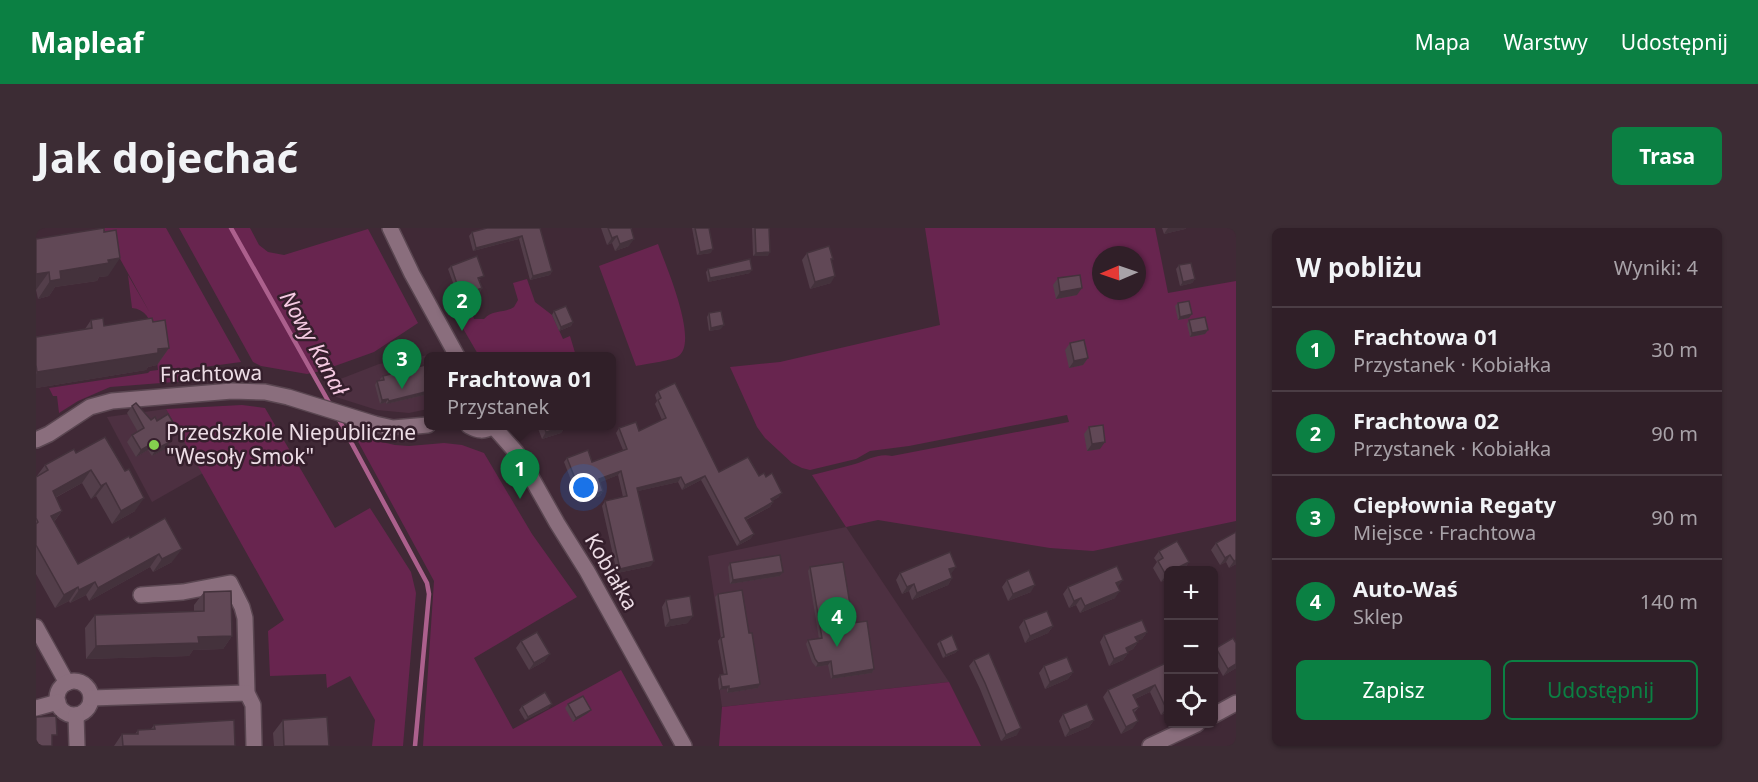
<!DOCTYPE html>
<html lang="pl">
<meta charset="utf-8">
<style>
body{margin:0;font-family:"Noto Sans",sans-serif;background:#3c2c34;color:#f1f3f6}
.controls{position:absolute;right:18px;bottom:18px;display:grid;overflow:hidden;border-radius:9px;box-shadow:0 2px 4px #0004}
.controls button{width:54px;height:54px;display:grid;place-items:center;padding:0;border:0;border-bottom:2px solid #4b3d45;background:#301f28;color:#f1f3f6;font:30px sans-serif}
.compass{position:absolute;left:1056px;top:18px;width:54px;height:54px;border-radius:50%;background:#301f28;box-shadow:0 2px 4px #0004;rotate:268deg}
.you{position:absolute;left:548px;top:260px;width:21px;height:21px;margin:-15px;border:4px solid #fff;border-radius:50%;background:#1a73e8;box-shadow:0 0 0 9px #1a73e833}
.badge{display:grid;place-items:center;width:39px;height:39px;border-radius:50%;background:#0b8043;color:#fff;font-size:20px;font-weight:700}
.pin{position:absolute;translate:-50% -50px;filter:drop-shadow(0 2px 3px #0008)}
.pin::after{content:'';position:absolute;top:32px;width:21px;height:18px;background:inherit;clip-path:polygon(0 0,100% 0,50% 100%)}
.popup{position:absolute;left:388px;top:124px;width:192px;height:78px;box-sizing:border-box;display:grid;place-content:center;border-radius:9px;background:#301f28;filter:drop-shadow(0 2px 4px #0005);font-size:20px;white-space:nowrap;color:#a8a2a8}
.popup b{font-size:22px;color:#f1f3f6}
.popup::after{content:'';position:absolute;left:50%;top:100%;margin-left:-12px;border:12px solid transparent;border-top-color:#301f28}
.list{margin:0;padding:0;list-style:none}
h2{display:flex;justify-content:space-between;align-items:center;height:78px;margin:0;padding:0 24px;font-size:26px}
h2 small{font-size:20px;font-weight:400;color:#a8a2a8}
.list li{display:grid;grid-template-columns:39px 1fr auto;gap:18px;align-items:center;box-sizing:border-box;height:84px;padding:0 24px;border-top:2px solid #4b3d45}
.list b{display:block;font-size:22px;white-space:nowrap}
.list p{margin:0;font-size:20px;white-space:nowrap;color:#a8a2a8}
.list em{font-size:20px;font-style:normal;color:#a8a2a8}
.actions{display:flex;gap:12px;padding:18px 24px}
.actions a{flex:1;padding:14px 0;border:2px solid #0b8043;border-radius:9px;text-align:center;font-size:21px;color:#0b8043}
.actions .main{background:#0b8043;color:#fff}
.icon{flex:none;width:33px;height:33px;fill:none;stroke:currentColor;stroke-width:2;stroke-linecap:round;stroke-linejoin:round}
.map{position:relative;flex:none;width:1200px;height:518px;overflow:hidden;border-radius:9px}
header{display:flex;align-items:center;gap:36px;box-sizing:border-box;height:84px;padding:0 30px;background:#0b8043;color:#fff}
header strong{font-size:28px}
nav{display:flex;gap:33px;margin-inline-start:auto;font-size:21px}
.intro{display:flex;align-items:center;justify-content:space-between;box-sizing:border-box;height:144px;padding:0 36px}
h1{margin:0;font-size:42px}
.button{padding:15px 27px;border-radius:9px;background:#0b8043;color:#fff;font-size:21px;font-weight:700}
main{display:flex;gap:36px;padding:0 36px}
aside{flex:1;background:#301f28;border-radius:9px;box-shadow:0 2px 4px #0004}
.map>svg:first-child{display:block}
</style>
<header>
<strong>Mapleaf</strong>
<nav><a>Mapa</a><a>Warstwy</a><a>Udostępnij</a></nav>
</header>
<div class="intro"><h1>Jak dojechać</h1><a class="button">Trasa</a></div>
<main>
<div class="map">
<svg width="1200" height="518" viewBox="0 0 1200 518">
<rect width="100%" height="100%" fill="#402936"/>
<g fill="#4d3041">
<polygon points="398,126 399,128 392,128 392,181 373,185 341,182 300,169 294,155 343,136"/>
<polygon points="130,181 167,245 116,274 71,189"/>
<polygon points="810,299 913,454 686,479 682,450 689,449 685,413 672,328"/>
</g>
<g fill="#68254f" fill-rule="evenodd">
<path d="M 67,0 L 130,0 L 205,134 L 146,142 L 151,153 L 74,159 L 42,173 L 23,185 L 21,168 L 17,168 L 13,160 L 112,145 L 114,143 L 122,142 C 120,123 122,82 96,80 L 92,47 L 114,85 Z"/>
<polygon points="143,0 214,0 223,17 232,24 248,27 332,1 382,95 338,124 285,143 271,146 225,138 217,134"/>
<path d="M 889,0 L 1119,0 L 1132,65 L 1200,53 L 1200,293 L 1057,323 L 1014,320 L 842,292 L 810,299 L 776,247 C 791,243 805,240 819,236 C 832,232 842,225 856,228 L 1033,194 L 1031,187 L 873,218 L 834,223 L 820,231 L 774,242 L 766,240 L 756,235 L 729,210 L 721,199 L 694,139 L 744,134 L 904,97 ZM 1065,27 L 1101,27 L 1101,63 L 1065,63 Z"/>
<path d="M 622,16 C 629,36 665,117 641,129 C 633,133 610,136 600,138 L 563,38 Z"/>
<path d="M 491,51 L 499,74 L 516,87 L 527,111 L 534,108 L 540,128 L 443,128 L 414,78 L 432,73 L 438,91 L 448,91 C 457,81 467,86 478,79 L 482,72 L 477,55 Z"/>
<polygon points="206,177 229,180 299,300 334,280 375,344 380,365 367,518 336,518 339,492 314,448 291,460 290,446 234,448 232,403 248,392 130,181"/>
<polygon points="319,208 359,217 373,218 408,215 426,217 448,225 496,306 541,369 438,430 477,501 585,442 627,518 387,518 398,353"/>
<polygon points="913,454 945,518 683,518 686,479"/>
</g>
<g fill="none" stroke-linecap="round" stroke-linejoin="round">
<g stroke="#ac608d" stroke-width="4.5">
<polyline points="195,0 295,178"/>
<polyline points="301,188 391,355 393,366 379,518"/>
</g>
<g stroke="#5a4651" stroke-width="18">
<g id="minor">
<polyline points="0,212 13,206 54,179 76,173 196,163 229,164 252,169 339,196 357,200 392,197"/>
<polyline points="105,367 147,364 194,355 206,379 209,390 211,465 217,477 218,518"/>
<polyline points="0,399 31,455"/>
<circle cx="38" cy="470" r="17"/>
<polyline points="55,470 211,465"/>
<polyline points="0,480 22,474"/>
<polyline points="40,487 41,518"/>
</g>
</g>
<g stroke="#5a4651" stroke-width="18">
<g id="tertiary">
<polyline points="354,0 376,46 421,128"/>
<path d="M 433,198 C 442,203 448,204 457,198"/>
<polyline points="457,198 480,224 490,240 521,295 551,343 648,518"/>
<polyline points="1178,487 1200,475"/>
<polyline points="1114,518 1161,496"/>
</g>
</g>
<use href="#minor" stroke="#8a6e7d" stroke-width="15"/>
<use href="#tertiary" stroke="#8a6e7d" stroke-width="15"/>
</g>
<g fill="#533e4a">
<polygon points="504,0 516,43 514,47 494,52 483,11 437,23 433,8 436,4"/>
<polygon points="565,0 596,0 593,18 579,23 576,15 571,17"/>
<polygon points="656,0 673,0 675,25 661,27"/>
<polygon points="716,0 733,0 732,28 717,28"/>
<polygon points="1126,0 1150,0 1149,1 1128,6"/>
<polygon points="0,11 72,48 63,49 61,53 19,59 13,68 2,71 0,62"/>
<polygon points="771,25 795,34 795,55 774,61 766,32"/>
<polygon points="1143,37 1159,51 1156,55 1144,58 1140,41"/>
<polygon points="415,38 445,52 443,52 446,60 444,64 423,71 412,41"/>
<polygon points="672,41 714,45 672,54 670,44"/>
<polygon points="1022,50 1041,67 1020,71 1017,57"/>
<polygon points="1142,75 1153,90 1142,92 1139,78"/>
<polygon points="518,83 537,94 535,98 523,103 516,87"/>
<polygon points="673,85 685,101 673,103 671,89"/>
<polygon points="55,92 68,98 117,94 133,120 121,137 112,139 110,142 0,160 0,109 49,101"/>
<polygon points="1153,92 1172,102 1169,106 1154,109 1151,96"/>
<polygon points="1034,115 1052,130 1047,137 1033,140 1029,122"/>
<polygon points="347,148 393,151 393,166 350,176 350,174 344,176 339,157 341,153 344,153 344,151"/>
<polygon points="622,163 683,244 723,248 743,269 736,273 737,274 734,279 710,292 718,306 714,311 701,318 665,252 646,262 642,254 602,263 615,338 581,345 566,278 569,273 587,269 582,247 564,254 567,263 564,268 544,275 528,234 531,230 556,234 587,222 580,205 583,200 603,203 626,192 619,176 621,173 619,167"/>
<polygon points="96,178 115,192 121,193 136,199 133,211 129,221 116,228 112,222 100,229 91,214 96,207 102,204 91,185"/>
<polygon points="501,198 530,198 525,205 506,211"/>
<polygon points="1053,199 1064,221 1051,223 1048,206"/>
<polygon points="40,225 99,283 76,296 60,268 55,271 46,255 19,270 26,283 18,294 42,336 94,310 136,334 117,344 114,339 53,373 50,367 34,375 33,373 19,380 0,346 0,249 9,237"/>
<polygon points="1200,304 1200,336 1193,340 1190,334 1184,337 1175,322 1180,315"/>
<polygon points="1123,323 1153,334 1148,341 1125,354 1117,340 1121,334 1118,330"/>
<polygon points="694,335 747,344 744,348 694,356 692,339"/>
<polygon points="774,339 817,395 838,441 836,445 795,451 792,437 780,439 776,434 770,416 772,412 783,411 772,343"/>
<polygon points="864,345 915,346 916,350 912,357 876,372 873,363 866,366 860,352"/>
<polygon points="971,352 995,364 972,373 966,359"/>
<polygon points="1032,359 1082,359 1079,370 1044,385 1040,377 1033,380 1027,366"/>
<polygon points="168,364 196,408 187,421 157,422 153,428 50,431 49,400 59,387 158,383 158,377"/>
<polygon points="682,366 713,405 724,456 722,460 691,465 691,461 683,462 682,451 684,447 688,447 682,413 685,409 679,369"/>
<polygon points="630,372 652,395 629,399 626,379"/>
<polygon points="988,392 1017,398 1012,405 989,415 983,399"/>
<polygon points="1111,404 1106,411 1101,413 1102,414 1097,421 1091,424 1092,425 1087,432 1073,438 1064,414 1068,407"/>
<polygon points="485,413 509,433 493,442 480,420"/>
<polygon points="904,413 922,422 919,425 907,430 901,416"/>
<polygon points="1200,415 1200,440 1187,448 1178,432 1178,424 1180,420"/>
<polygon points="938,432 981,507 965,513 944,461 933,438"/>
<polygon points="1132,434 1132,484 1125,487 1114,464 1099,471 1103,479 1098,485 1097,500 1085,506 1067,469 1072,462"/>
<polygon points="1008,438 1037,444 1032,451 1009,461 1003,445"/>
<polygon points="532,476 552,485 537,494 529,480"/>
<polygon points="486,478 513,480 489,492 483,482"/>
<polygon points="1027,486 1058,492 1053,499 1029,509 1023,493"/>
<polygon points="247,492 293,518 238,518 237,505"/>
<polygon points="118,497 199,518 78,518 86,506 99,506 102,502 115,501"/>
</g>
<g fill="#44323c">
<polygon points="1132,0 1150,0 1149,1 1128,6"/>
<polygon points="486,8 483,11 437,23 440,20"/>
<polygon points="581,8 576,15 571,17 576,10"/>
<polygon points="598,11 593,18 579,23 584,16"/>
<polygon points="677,21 675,25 661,27 664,24"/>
<polygon points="734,24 732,28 717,28 720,25"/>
<polygon points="84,30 72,48 63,49 61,53 19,59 13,68 2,71 14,53 24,43"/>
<polygon points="716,42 714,45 672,54 674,50"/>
<polygon points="516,43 514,47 494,52 497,48"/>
<polygon points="13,44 0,62 0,46"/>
<polygon points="799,48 795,55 774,61 779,54"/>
<polygon points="1159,51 1156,55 1144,58 1147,54"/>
<polygon points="446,60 444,64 423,71 425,68"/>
<polygon points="1046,60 1041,67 1020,71 1024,64"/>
<polygon points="1156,86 1153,90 1142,92 1144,89"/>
<polygon points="537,94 535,98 523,103 525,99"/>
<polygon points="688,97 685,101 673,103 675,100"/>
<polygon points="1172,102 1169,106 1154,109 1156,105"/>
<polygon points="133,120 121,137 112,139 110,142 0,160 0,146 1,144"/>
<polygon points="1052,130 1047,137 1033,140 1038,133"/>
<polygon points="393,163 393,166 350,176 353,173"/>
<polygon points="352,171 350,174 344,176 346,172"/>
<polygon points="530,198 525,205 506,211 510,204"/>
<polygon points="138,204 133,211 126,215 131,208"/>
<polygon points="134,214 129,221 116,228 120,221"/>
<polygon points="1069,214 1064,221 1051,223 1056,216"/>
<polygon points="117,215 112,222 100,229 105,222"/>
<polygon points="55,242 46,255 7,276 17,263"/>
<polygon points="585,243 582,247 560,256 563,251"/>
<polygon points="669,248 665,252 646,262 649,257"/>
<polygon points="645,249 642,254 598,264 601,260"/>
<polygon points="70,255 60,268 55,271 65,258"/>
<polygon points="567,263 564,268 544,275 547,271"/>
<polygon points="746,265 743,269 732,276 735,271"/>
<polygon points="108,270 99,283 76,296 85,283"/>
<polygon points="737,274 734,279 705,294 709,290"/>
<polygon points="26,283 16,296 15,288"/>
<polygon points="718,306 714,311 701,318 704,314"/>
<polygon points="146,321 136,334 117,344 126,331"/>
<polygon points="123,326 114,339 53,373 62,360"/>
<polygon points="1194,327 1190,334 1184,337 1189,330"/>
<polygon points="1200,332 1200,336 1193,340 1198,333"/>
<polygon points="618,333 615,338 581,345 584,341"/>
<polygon points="1153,334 1148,341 1145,342 1137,342"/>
<polygon points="920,339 915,346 913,341"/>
<polygon points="747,344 744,348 694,356 697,352"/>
<polygon points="1132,345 1132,350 1125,354 1130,347"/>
<polygon points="916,350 912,357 876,372 881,365"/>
<polygon points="1087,352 1082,359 1080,355"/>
<polygon points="59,354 50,367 34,375 43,362"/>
<polygon points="878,356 873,363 866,366 871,359"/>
<polygon points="999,357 995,364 972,373 977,366"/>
<polygon points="42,359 33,373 19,380 28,367"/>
<polygon points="1084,363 1079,370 1044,385 1049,378"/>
<polygon points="1045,370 1040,377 1033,380 1038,373"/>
<polygon points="657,388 652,395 629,399 634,392"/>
<polygon points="1017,398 1012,405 989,415 994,408"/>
<polygon points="1111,404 1106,411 1094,416 1099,409"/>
<polygon points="196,408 187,421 157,422 153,428 50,431 60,418 162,409"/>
<polygon points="1102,414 1097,421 1085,427 1090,420"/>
<polygon points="922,422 919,425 907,430 910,427"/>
<polygon points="1092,425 1087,432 1073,438 1078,431"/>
<polygon points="514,426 509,433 493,442 498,435"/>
<polygon points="795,433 792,437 780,439 782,435"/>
<polygon points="1200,436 1200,440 1187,448 1192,441"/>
<polygon points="838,441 836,445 795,451 797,448"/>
<polygon points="1037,444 1032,451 1009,461 1014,454"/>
<polygon points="724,456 722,460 691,465 693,461"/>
<polygon points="1119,457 1114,464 1092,474 1097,467"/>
<polygon points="693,458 691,461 683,462 686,459"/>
<polygon points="516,476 513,480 489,492 492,489"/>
<polygon points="1132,479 1132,484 1125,487 1130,480"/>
<polygon points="555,482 552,485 537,494 540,490"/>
<polygon points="1058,492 1053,499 1029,509 1034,502"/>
<polygon points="1102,493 1097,500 1085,506 1090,499"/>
<polygon points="985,500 981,507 965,513 970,507"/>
</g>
<g fill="#614856" stroke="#44323c" stroke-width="1.5">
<polygon points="68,0 68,4 80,2 84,30 72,32 73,35 24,43 25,51 14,53 13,44 0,46 0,11"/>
<polygon points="451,0 504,0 516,43 497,48 486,8 440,20 436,4"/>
<polygon points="572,0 595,0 598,11 584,16 581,8 576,10"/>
<polygon points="659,0 673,0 677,21 664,24"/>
<polygon points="719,0 733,0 734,24 720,25"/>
<polygon points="793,18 797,31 795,31 799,48 779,54 771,25"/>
<polygon points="441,28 448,48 442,50 446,60 425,68 415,38"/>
<polygon points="714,31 716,42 674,50 672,41"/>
<polygon points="1155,35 1159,51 1147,54 1143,37"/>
<polygon points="1044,47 1046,60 1024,64 1022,50"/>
<polygon points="1153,73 1156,86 1144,89 1142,75"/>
<polygon points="530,78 537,94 525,99 518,83"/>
<polygon points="685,83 688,97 675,100 673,85"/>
<polygon points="1169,89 1172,102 1156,105 1153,92"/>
<polygon points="67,90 68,98 116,90 117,94 129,92 133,120 122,121 122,125 1,144 0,137 0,109 56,100 55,92"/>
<polygon points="1048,112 1052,130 1038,133 1034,115"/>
<polygon points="389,137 393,151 393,163 353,173 352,171 346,172 341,153 348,152 347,148"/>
<polygon points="639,155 683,244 712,229 723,248 728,245 730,249 736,245 746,265 735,271 737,274 709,290 718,306 704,314 669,248 649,257 645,249 601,260 618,333 584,341 569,273 591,268 585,243 563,251 567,263 547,271 531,230 552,222 556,234 591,221 583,200 600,194 603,203 630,190 622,172 625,170 622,163"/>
<polygon points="100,175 115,192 119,189 121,193 132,186 138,196 135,198 138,204 131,208 134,214 120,221 117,215 105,222 96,207 108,200 96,178"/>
<polygon points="1067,197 1069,214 1056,216 1053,199"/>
<polygon points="508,198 530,198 510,204"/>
<polygon points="69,209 89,243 93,241 108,270 85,283 70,255 65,258 55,242 17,263 26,283 15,288 42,336 93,308 94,310 129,290 146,321 126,331 123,326 62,360 59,354 43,362 42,359 28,367 0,317 0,296 2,294 0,290 0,249 12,242 9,237 38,221 40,225"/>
<polygon points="1200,304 1200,332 1198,333 1194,327 1189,330 1180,315"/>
<polygon points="1141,313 1153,334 1137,342 1132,342 1132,345 1130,347 1122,333 1127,330 1123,323"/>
<polygon points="914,324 920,339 913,341 916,350 881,365 878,356 871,359 864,345"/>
<polygon points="744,327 747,344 697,352 694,335"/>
<polygon points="807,334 817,395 831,393 838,441 797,448 795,433 782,435 779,431 772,412 786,410 774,339"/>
<polygon points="1081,338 1087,352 1080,355 1084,363 1049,378 1045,370 1038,373 1032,359"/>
<polygon points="993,342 999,357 977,366 971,352"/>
<polygon points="706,362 713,405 716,405 724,456 693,461 693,458 686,459 684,447 691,446 685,410 688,409 682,366"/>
<polygon points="195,363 196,408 162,409 163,415 60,418 59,387 168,383 168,364"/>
<polygon points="654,368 657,388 634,392 630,372"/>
<polygon points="1011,383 1017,398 994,408 988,392"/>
<polygon points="1106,392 1111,404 1099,409 1102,414 1090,420 1092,425 1078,431 1068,407"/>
<polygon points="501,404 514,426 498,435 485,413"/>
<polygon points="916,407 922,422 910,427 904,413"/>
<polygon points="1197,410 1200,415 1200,436 1192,441 1180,420"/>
<polygon points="953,425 985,500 970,507 949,455 938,432"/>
<polygon points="1031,429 1037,444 1014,454 1008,438"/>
<polygon points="1132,434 1132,479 1130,480 1119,457 1097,467 1103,479 1097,482 1102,493 1090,499 1072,462"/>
<polygon points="509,464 516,476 492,489 486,478"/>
<polygon points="547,468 555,482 540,490 532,476"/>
<polygon points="1051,476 1058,492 1034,502 1027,486"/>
<polygon points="20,488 21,507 16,507 16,518 0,518 0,489"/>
<polygon points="291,489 293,518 248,518 247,492"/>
<polygon points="198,492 199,518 87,518 86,506 102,506 102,502 119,501 118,497"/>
</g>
<circle fill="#84d04e" stroke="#351f2c" stroke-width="2" cx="118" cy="217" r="6"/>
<g text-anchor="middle" stroke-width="5" stroke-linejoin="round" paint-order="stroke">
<g font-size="21" fill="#eddde6" stroke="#351f2c">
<text transform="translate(175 146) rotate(-1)" y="7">Frachtowa</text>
<text transform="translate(575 344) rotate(60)" y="7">Kobiałka</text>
</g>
<g font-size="21" fill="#eddde6" stroke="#351f2c" text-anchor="start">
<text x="130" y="212">Przedszkole Niepubliczne<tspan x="130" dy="24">"Wesoły Smok"</tspan></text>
</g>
<g font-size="22" font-style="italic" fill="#f5cae2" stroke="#351f2c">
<text transform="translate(278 115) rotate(61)" y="8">Nowy Kanał</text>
</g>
</g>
</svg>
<div class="controls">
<button>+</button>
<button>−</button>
<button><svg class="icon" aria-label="locate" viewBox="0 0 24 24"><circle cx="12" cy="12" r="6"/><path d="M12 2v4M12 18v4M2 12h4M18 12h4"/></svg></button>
</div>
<svg class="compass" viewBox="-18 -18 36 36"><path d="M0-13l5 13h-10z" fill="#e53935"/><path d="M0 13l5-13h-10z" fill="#a8a2a8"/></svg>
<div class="you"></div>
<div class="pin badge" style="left:484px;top:271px">1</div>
<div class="popup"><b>Frachtowa 01</b>Przystanek</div>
<div class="pin badge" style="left:426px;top:103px">2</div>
<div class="pin badge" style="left:366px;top:161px">3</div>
<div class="pin badge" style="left:801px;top:419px">4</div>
</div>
<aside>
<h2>W pobliżu<small>Wyniki: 4</small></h2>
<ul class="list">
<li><span class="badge">1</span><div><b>Frachtowa 01</b><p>Przystanek · Kobiałka</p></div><em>30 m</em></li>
<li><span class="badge">2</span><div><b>Frachtowa 02</b><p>Przystanek · Kobiałka</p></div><em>90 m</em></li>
<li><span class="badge">3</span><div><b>Ciepłownia Regaty</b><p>Miejsce · Frachtowa</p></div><em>90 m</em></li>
<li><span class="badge">4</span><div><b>Auto-Waś</b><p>Sklep</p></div><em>140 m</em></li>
</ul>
<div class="actions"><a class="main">Zapisz</a><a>Udostępnij</a></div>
</aside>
</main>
